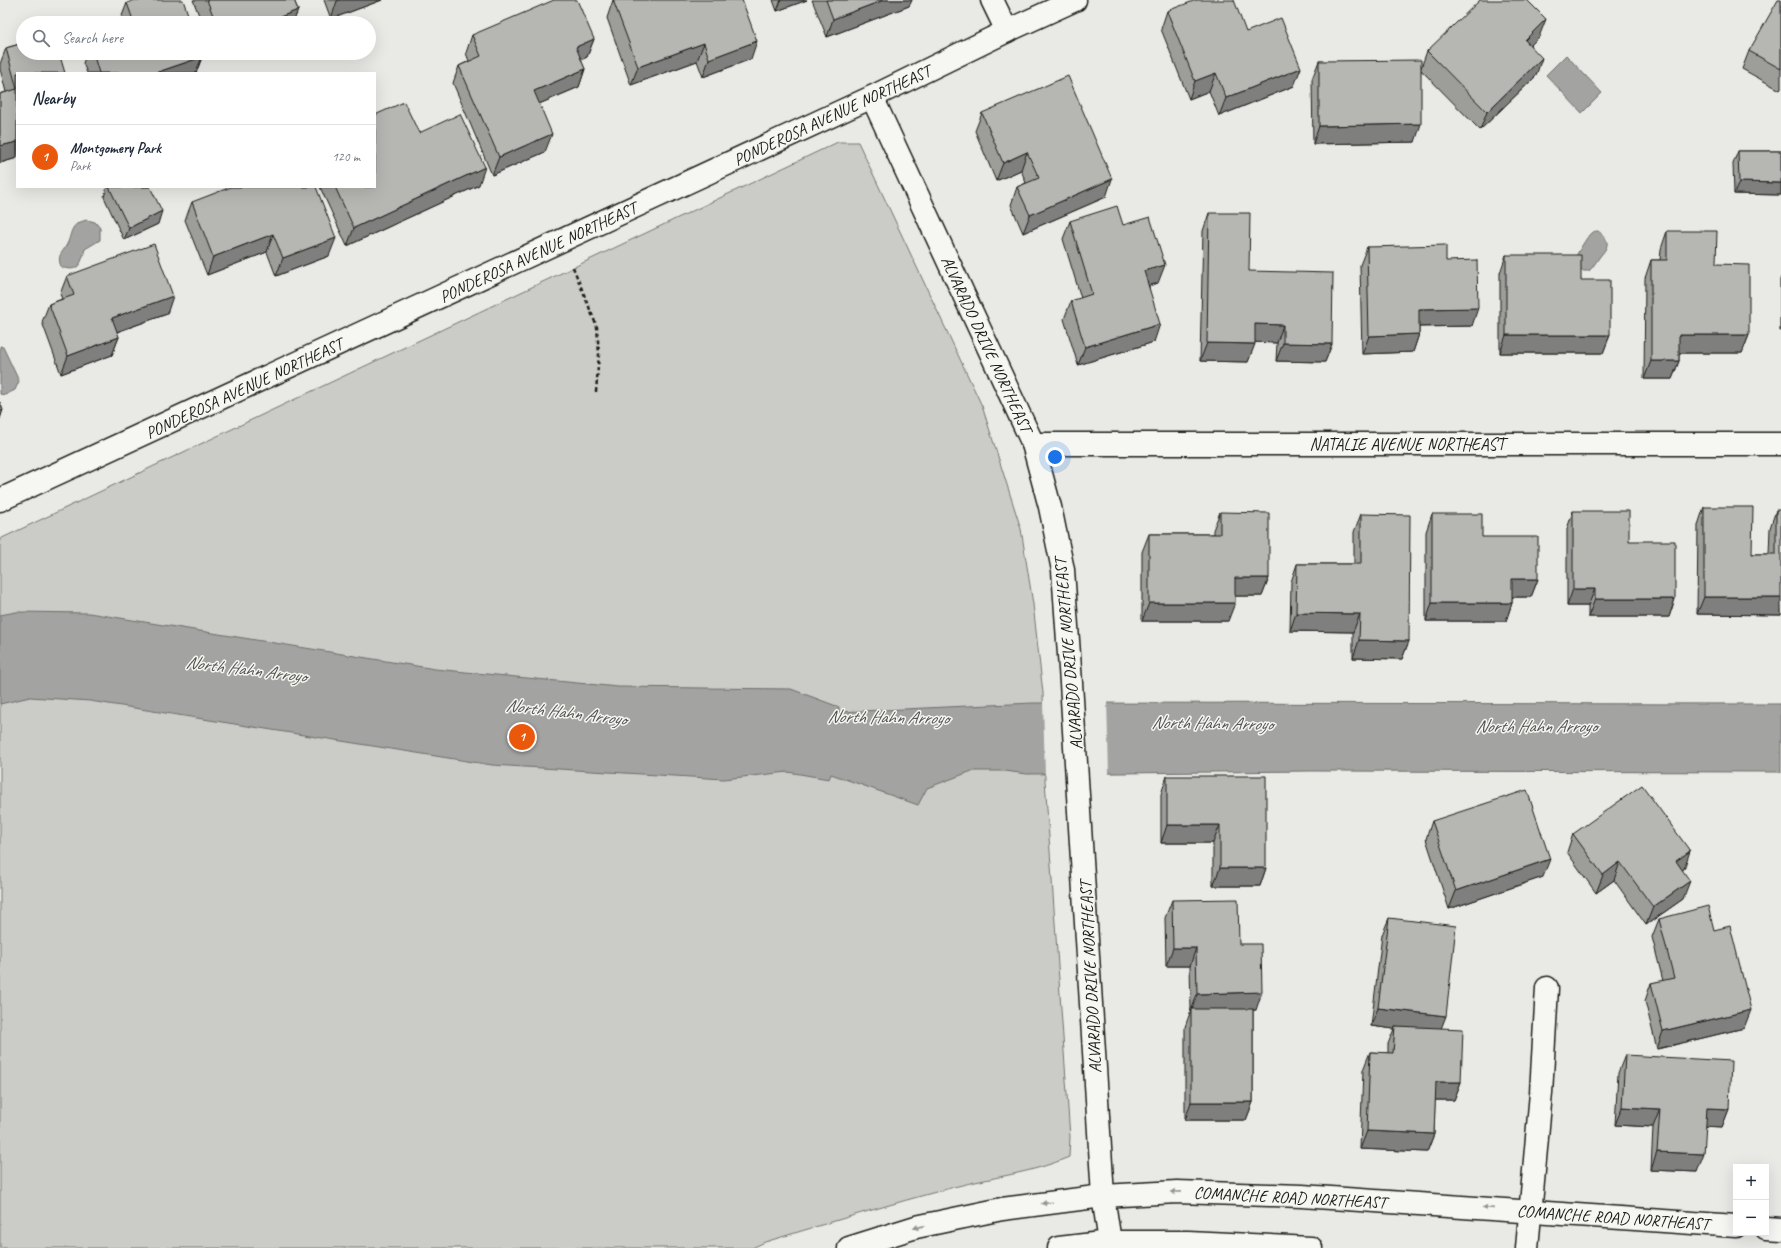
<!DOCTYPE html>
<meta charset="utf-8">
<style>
body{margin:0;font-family:Caveat,sans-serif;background:#f2f2f3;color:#1f2937}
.controls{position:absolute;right:12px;bottom:12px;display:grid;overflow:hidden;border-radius:0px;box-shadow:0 4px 16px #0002}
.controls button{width:36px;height:36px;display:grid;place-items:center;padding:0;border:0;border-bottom:1px solid #e0e1e3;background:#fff;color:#1f2937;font:20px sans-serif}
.you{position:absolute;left:1055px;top:457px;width:14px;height:14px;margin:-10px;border:3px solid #fff;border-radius:50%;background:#1a73e8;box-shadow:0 0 0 6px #1a73e833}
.badge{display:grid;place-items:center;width:26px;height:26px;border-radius:50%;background:#ea580c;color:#fff;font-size:13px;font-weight:700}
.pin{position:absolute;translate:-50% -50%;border:2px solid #fff;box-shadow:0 1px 4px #0006}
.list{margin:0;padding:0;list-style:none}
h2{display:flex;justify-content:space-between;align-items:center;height:52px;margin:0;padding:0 16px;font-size:17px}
h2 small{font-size:13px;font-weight:400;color:#747a83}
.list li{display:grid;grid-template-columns:26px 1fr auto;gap:12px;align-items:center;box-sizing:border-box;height:64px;padding:0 16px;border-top:1px solid #e0e1e3}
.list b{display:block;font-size:15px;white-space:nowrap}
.list p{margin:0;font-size:13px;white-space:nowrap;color:#747a83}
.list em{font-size:13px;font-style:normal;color:#747a83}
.icon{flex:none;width:22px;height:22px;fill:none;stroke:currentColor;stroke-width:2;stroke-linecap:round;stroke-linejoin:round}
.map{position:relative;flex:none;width:1781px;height:1248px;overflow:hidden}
.search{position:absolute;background:#fff;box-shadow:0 4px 16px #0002;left:16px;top:16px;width:360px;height:44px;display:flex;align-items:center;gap:10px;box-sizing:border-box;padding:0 14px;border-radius:22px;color:#747a83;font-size:15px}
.panel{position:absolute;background:#fff;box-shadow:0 4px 16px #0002;left:16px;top:72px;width:360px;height:116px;border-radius:0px}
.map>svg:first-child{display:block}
</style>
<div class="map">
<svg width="1781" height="1248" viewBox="0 0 1781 1248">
<rect width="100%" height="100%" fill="#e9e9e5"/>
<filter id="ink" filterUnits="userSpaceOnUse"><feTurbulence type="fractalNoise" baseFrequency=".025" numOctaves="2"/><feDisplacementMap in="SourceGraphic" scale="8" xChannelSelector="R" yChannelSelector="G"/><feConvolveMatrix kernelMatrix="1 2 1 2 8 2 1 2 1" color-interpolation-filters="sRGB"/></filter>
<g filter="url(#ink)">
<path fill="#cbcbc7" stroke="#747472" d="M 838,142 L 858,142 L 982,406 L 1021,529 L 1033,604 L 1043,693 L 1045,780 L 1070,1137 L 1069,1157 C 1033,1173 992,1177 954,1187 C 890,1204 828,1223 765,1242 L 752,1248 L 0,1248 L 0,539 Z"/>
<g fill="#a3a3a1" stroke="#6d6d6c">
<polygon points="1566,55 1602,93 1582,113 1546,75"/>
<path d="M 87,220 L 95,222 L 100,228 L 100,240 L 85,249 C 81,264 79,273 61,267 C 57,255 61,255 66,246 C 73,234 68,224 87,220 Z"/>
<path d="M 1598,231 C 1608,239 1611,244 1601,255 C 1597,260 1594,266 1589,271 L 1580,271 L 1574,260 C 1575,257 1588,235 1591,233 C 1593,232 1595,231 1598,231 Z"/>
<polygon points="0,346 3,347 19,381 15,390 5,395 0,394"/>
<polygon points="16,612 89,613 435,669 618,687 791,689 839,707 839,712 1033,703 1781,704 1781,772 1310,771 1027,774 1005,771 972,771 927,788 918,805 831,774 829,779 788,772 724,779 492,765 90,701 30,697 0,704 0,615"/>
</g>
<polygon fill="#e9e9e5" points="1043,701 1107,701 1109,775 1045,775"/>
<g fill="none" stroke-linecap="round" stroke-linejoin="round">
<g stroke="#1c1c1c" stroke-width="25">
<g id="minor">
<polyline points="992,0 1007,31"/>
<polyline points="1527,1248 1541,1093 1547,988"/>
</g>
</g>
<g stroke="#1c1c1c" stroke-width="25">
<g id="tertiary">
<polyline points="872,97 1033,444 1050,507 1063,570 1071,683 1103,1196 1110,1242"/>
<polyline points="1033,444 1781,444"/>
<polyline points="0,500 872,97 1007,31 1075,0"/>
<polyline points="1766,1228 1781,1229"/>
<polyline points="849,1248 916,1227 1002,1209 1103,1196 1177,1192 1302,1196 1736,1226"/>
<polyline points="1059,1248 1110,1242 1188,1242 1311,1248"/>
</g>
</g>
<polyline stroke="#1c1c1c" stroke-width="2.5" stroke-dasharray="4 3" stroke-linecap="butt" points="573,267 597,327 599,354 596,392"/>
<use href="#minor" stroke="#f6f6f2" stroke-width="22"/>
<use href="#tertiary" stroke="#f6f6f2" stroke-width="22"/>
</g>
<g fill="#9d9d9a" stroke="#1c1c1c">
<polygon points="193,0 294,0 298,10 293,23 202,23"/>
<polygon points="324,0 382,0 331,19"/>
<polygon points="613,0 751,59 703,77 697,61 631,85 607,18"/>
<polygon points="773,0 807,0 777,11"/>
<polygon points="812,0 912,0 909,6 827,37"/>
<polygon points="1781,0 1781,89 1780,90 1742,69 1749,51"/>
<polygon points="127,3 191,23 121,23 120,21"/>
<polygon points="1167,11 1246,32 1294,86 1219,116 1209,91 1189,99 1161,29"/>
<polygon points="472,35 594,39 587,57 581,60 585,69 579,87 539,104 545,152 492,175 453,83 459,66 469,61 466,53"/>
<polygon points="1539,37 1530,46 1536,76 1480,130 1421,70 1415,142 1313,144 1312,79 1319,61 1421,68 1427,51"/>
<polygon points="23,43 17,158 0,163 0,94 6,92 0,69 0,64 6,48"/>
<polygon points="87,53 201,53 202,57 196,73 87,73 83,63"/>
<polygon points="214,53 226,53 215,57"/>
<polygon points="982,113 1106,197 1023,233 1011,205 1017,187 1026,183 1021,170 996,181 975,131"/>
<polygon points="419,133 479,185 347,246 320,187 375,187"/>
<polygon points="1738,151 1781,151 1781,195 1734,194 1733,164"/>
<polygon points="107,187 150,187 158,224 124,240 104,197"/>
<polygon points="192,202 329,256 276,276 267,252 207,275 185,220"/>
<polygon points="1209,213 1249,271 1332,344 1325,362 1276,361 1277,343 1255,342 1248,362 1200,361 1203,231"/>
<polygon points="1070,221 1158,283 1149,286 1154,342 1078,365 1064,319 1071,301 1081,298 1063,239"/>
<polygon points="1667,231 1716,264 1749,335 1742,353 1679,353 1679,361 1672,379 1644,379 1645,278 1651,260 1660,260 1661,249"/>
<polygon points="1367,247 1446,261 1472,326 1419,327 1419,334 1413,352 1362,354 1360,265"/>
<polygon points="1506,255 1581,280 1610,335 1603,353 1500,353 1500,273"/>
<polygon points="67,276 167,314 117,332 119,337 112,355 61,374 42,322 49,304 62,299 60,294"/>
<polygon points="1781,277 1781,331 1780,331 1780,280"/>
<polygon points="1704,507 1752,554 1769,554 1770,528 1776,510 1781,615 1697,614 1698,525"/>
<polygon points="1573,511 1629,541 1675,599 1669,617 1588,617 1588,606 1567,606 1567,529"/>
<polygon points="1220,512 1269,578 1262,596 1235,596 1228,621 1142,621 1142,552 1149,534 1213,534 1213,530"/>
<polygon points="1361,514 1409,641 1402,659 1353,658 1353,632 1290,631 1291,582 1297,564 1354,564 1354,532"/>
<polygon points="1432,514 1482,537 1538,579 1531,597 1512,597 1512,603 1506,621 1426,621 1426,532"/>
<polygon points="1167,776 1266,868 1260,886 1213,886 1213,843 1161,843 1161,794"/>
<polygon points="1432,821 1543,877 1449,909 1426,839"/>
<polygon points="1573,834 1684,869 1682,870 1683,899 1646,925 1614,880 1596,893 1567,852"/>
<polygon points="1172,900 1239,944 1256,1010 1253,1010 1253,1102 1246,1120 1185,1120 1185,1027 1191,1010 1190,966 1166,966 1165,918"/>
<polygon points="1389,918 1441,1028 1461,1082 1454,1100 1435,1100 1434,1134 1427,1152 1360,1149 1363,1070 1370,1052 1388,1053 1388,1044 1394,1029 1371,1026 1382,935"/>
<polygon points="1659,919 1714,930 1744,1028 1657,1049 1645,1001 1651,983 1663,981 1652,937"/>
<polygon points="1625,1055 1729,1109 1722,1127 1705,1126 1697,1172 1651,1170 1653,1127 1615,1125 1618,1073"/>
</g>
<g fill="#7f7f7d" stroke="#1c1c1c">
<polygon points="340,0 382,0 331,19 337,1"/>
<polygon points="781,0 807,0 777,11"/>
<polygon points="884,0 912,0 909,6 827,37 833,19"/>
<polygon points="298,10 293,23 264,23"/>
<polygon points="1546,19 1539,37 1518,58 1525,40"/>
<polygon points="594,39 587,57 569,65 576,47"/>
<polygon points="757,41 751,59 703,77 709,59"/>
<polygon points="704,43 697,61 631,85 638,67"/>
<polygon points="217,53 226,53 215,57"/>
<polygon points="202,57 196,73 155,73"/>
<polygon points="1542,58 1536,76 1480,130 1487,112"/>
<polygon points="1301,68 1294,86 1219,116 1226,98"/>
<polygon points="585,69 579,87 527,109 534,91"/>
<polygon points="1216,73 1209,91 1189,99 1195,81"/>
<polygon points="1421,124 1415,142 1313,144 1319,126"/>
<polygon points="552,134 545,152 492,175 499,157"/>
<polygon points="17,142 17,158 0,163 0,146"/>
<polygon points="1027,152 1021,170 996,181 1003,163"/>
<polygon points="485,167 479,185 347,246 354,228"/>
<polygon points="1112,179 1106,197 1023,233 1030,215"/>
<polygon points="1739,182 1781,183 1781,195 1734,194"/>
<polygon points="162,211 158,224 124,240 129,228"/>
<polygon points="273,234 267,252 207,275 213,257"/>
<polygon points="336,238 329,256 276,276 283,258"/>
<polygon points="1165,265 1158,283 1138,289 1144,271"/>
<polygon points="173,296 167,314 105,336 112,318"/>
<polygon points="1478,308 1472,326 1412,327 1419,309"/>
<polygon points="1160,324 1154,342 1078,365 1085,347"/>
<polygon points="1255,324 1283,325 1277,343 1249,342"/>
<polygon points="1419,334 1413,352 1362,354 1369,336"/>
<polygon points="1506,335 1610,335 1603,353 1500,353"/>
<polygon points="1679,335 1749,335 1742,353 1672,353"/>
<polygon points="119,337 112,355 61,374 68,356"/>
<polygon points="1207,343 1255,344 1248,362 1200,361"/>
<polygon points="1283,343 1332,344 1325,362 1276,361"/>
<polygon points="1651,361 1679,361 1672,379 1644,379"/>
<polygon points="3,410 0,419 0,411"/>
<polygon points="1235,578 1269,578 1262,596 1228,596"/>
<polygon points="1512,579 1538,579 1531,597 1506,597"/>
<polygon points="1573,589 1595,589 1588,606 1567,606"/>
<polygon points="1704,597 1781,597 1781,615 1697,614"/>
<polygon points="1595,599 1675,599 1669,617 1588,617"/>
<polygon points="1149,603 1235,603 1228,621 1142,621"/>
<polygon points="1432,603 1512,603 1506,621 1426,621"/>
<polygon points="1296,613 1360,614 1353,632 1290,631"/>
<polygon points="1359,640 1409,641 1402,659 1353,658"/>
<polygon points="1167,825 1220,825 1213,843 1161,843"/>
<polygon points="1690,851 1684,869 1669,879 1676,861"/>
<polygon points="1550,859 1543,877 1449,909 1456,891"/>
<polygon points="1620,862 1614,880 1596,893 1603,875"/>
<polygon points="1220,868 1266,868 1260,886 1213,886"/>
<polygon points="1690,881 1683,899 1646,925 1653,907"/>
<polygon points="1173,948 1196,948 1190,966 1166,966"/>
<polygon points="1262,992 1256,1010 1191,1012 1197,994"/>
<polygon points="1378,1008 1446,1016 1439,1034 1395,1026 1394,1029 1371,1026"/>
<polygon points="1751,1010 1744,1028 1657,1049 1663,1031"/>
<polygon points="1436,1082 1461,1082 1454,1100 1429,1100"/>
<polygon points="1191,1102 1253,1102 1246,1120 1185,1120"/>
<polygon points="1622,1107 1660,1109 1653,1127 1615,1125"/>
<polygon points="1707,1108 1729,1109 1722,1127 1700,1126"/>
<polygon points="1367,1131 1434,1134 1427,1152 1360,1149"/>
<polygon points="1657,1152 1704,1154 1697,1172 1651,1170"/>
</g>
<g fill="#b6b6b3" stroke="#1c1c1c">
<polygon points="135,0 183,0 191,23 134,23 127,3"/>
<polygon points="207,0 294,0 298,10 264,23 216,23"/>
<polygon points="554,0 577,0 594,39 576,47 585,69 534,91 552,134 499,157 459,66 481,56 472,35"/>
<polygon points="613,0 742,0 757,41 709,59 704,43 638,67"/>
<polygon points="826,0 884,0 833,19"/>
<polygon points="1196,0 1234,0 1246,32 1281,18 1301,68 1226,98 1216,73 1195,81 1167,11"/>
<polygon points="1480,0 1527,0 1546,19 1525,40 1542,58 1487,112 1427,51"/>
<polygon points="1778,0 1781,0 1781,69 1749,51"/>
<polygon points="23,43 23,53 59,53 65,73 17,73 17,89 6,48"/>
<polygon points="93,53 201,53 202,57 155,73 99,73"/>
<polygon points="1421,60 1421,124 1319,126 1319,61"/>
<polygon points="1068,76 1112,179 1030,215 1017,187 1039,178 1027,152 1003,163 982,113"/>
<polygon points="17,89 17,142 0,146 0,94"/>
<polygon points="404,102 419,133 460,114 485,167 354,228 335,187 375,187 375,115"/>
<polygon points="1738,151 1781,151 1781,183 1739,182"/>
<polygon points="109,187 150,187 162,211 129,228"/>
<polygon points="231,187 316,187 336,238 283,258 273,234 213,257 192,202"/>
<polygon points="1117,206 1123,225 1150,217 1165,265 1144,271 1160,324 1085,347 1071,301 1092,294 1070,221"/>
<polygon points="1209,213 1250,213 1249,271 1333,273 1332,344 1283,343 1283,325 1255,324 1255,344 1207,343"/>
<polygon points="1667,231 1717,231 1716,264 1749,265 1749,335 1679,335 1679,361 1651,361 1651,260 1667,260"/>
<polygon points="154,244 173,296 112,318 119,337 68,356 49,304 74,295 67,276"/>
<polygon points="1446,245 1446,261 1477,260 1478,308 1419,309 1419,334 1369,336 1367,247"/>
<polygon points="1506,255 1581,255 1581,280 1610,280 1610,335 1506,335"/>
<polygon points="0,402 3,410 0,411"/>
<polygon points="1704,507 1753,507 1752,554 1776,554 1776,510 1781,510 1781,597 1704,597"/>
<polygon points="1573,511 1629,511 1629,541 1675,541 1675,599 1595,599 1595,589 1573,589"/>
<polygon points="1220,512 1269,513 1269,578 1235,578 1235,603 1149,603 1149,534 1220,534"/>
<polygon points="1361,514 1410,515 1409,641 1359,640 1360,614 1296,613 1297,564 1361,564"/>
<polygon points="1432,514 1482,514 1482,537 1538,537 1538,579 1512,579 1512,603 1432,603"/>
<polygon points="1167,776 1266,776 1266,868 1220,868 1220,825 1167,825"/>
<polygon points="1642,785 1690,851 1676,861 1690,881 1653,907 1620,862 1603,875 1573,834"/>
<polygon points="1527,790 1550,859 1456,891 1432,821"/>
<polygon points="1238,899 1239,944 1261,944 1262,992 1197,994 1196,948 1173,948 1172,900"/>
<polygon points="1708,906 1714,930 1730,926 1751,1010 1663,1031 1651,983 1674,978 1659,919"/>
<polygon points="1389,918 1456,926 1446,1016 1378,1008"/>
<rect x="1191" y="1009" width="62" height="93"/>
<polygon points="1395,1026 1463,1029 1461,1082 1436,1082 1434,1134 1367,1131 1370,1052 1393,1053"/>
<polygon points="1625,1055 1731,1061 1729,1109 1707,1108 1704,1154 1657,1152 1660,1109 1622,1107"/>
</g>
<defs><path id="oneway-solid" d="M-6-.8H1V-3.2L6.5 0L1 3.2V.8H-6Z"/></defs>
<g fill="#949492">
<use href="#oneway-solid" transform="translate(1176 1192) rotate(179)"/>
<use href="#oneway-solid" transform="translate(1047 1203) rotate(173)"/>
<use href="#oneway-solid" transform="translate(1488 1208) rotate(-176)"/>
<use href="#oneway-solid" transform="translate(919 1227) rotate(167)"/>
</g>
</g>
<g text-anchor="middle" stroke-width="3" stroke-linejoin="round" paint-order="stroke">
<g font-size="17" fill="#1c1c1c" stroke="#f6f6f2">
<text transform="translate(832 115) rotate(-25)" y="6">PONDEROSA AVENUE NORTHEAST</text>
<text transform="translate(538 252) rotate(-25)" y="6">PONDEROSA AVENUE NORTHEAST</text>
<text transform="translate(987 344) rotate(65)" y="6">ALVARADO DRIVE NORTHEAST</text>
<text transform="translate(244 388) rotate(-25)" y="6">PONDEROSA AVENUE NORTHEAST</text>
<text x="1407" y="450">NATALIE AVENUE NORTHEAST</text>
<text transform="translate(1068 654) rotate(-95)" y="6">ALVARADO DRIVE NORTHEAST</text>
<text transform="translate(1090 977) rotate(-93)" y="6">ALVARADO DRIVE NORTHEAST</text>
<text transform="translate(1290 1197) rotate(3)" y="6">COMANCHE ROAD NORTHEAST</text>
<text transform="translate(1613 1217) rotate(4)" y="6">COMANCHE ROAD NORTHEAST</text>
</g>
<g font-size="18" font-style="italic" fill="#525251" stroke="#f6f6f2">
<text transform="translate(246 669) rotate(7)" y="6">North Hahn Arroyo</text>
<text transform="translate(566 712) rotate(7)" y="6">North Hahn Arroyo</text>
<text transform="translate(888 717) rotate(1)" y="6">North Hahn Arroyo</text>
<text transform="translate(1212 723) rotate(1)" y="6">North Hahn Arroyo</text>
<text x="1536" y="732">North Hahn Arroyo</text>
</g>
</g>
</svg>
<div class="controls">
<button>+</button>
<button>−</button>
</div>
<div class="you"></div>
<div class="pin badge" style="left:522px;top:737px">1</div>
<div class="search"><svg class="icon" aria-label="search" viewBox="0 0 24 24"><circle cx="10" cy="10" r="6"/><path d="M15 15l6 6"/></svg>Search here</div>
<section class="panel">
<h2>Nearby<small></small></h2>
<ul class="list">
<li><span class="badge">1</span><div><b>Montgomery Park</b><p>Park</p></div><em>120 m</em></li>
</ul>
</section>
</div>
